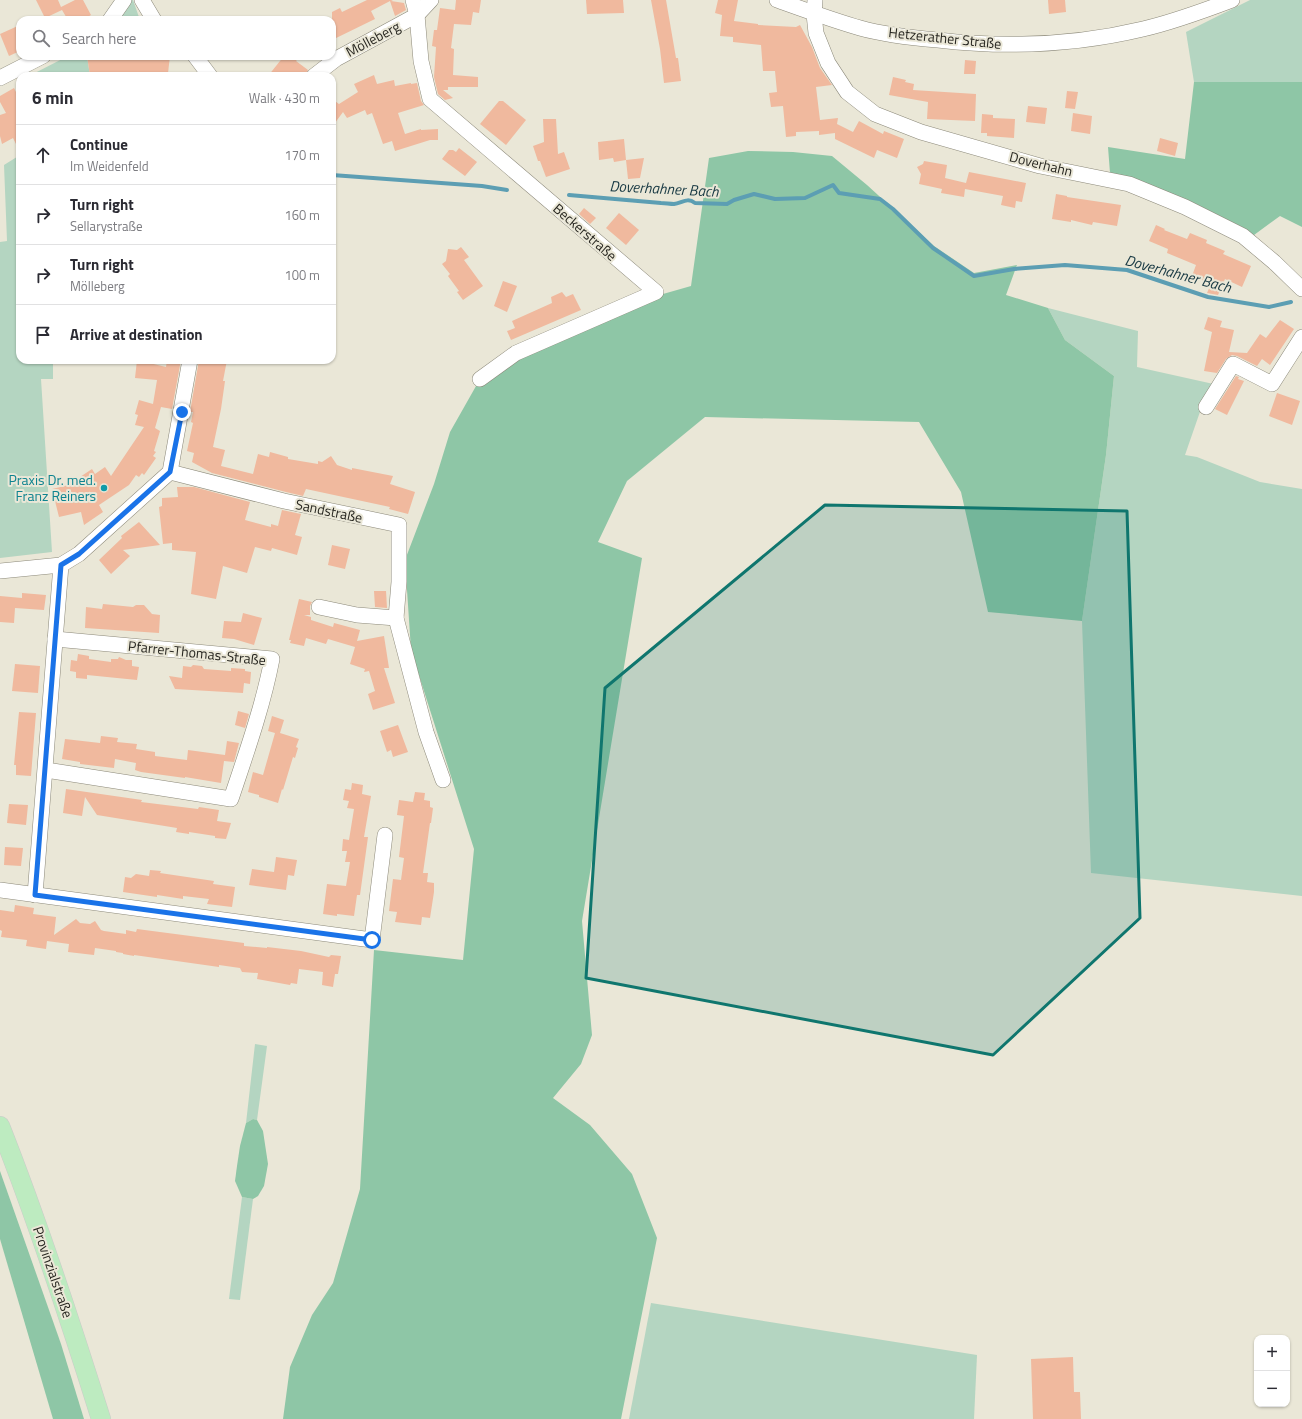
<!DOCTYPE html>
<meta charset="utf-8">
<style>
body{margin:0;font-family:"Titillium Web",sans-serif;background:#f7f7f7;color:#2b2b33}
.controls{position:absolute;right:12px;bottom:12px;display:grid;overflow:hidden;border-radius:8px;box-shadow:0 1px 3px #0004}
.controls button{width:36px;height:36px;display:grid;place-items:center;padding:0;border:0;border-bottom:1px solid #e1e1e2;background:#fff;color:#2b2b33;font:20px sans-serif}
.stop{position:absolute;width:12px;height:12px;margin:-9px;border:3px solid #1a73e8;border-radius:50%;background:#fff}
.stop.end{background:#1a73e8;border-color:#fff;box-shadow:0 1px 4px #0008}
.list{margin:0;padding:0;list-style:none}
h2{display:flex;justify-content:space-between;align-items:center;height:52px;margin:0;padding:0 16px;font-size:17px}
h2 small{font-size:13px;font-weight:400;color:#7c7c81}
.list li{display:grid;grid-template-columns:26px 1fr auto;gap:12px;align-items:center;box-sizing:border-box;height:60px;padding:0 16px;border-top:1px solid #e1e1e2}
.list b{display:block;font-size:15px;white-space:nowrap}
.list p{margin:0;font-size:13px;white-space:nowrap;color:#7c7c81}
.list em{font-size:13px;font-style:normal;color:#7c7c81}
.icon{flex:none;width:22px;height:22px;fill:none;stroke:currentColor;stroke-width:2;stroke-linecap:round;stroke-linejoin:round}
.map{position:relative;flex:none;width:1302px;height:1419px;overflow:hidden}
.search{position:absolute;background:#fff;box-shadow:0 1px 3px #0004;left:16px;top:16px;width:320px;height:44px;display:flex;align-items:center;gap:10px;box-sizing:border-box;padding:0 14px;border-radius:12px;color:#7c7c81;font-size:15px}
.panel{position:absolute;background:#fff;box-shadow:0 1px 3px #0004;left:16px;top:72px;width:320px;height:292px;border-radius:12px}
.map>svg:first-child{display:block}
</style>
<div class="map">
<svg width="1302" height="1419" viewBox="0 0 1302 1419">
<rect width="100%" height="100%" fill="#eae7d7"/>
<g fill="#b4d5c1">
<polygon points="128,0 133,0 140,20 119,20"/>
<polygon points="1250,0 1302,0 1302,82 1194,82 1186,32"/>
<polygon points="68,56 87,56 90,76 29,76"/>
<polygon points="20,155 20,360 53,360 53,379 41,379 52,552 0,558 0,242 7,241 4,165"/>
<polygon points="1048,308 1138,331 1137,367 1218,385 1202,406 1185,455 1197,457 1260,482 1302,489 1302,896 1091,873 1082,621 1106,455 1114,376 1065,340"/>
<polygon points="255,1044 267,1046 257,1120 253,1119 246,1123"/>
<polygon points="242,1197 253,1199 240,1300 229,1299"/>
<polygon points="651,1303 977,1355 974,1419 629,1419"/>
</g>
<g fill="#8ec6a6">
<polygon points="1194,82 1302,82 1302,227 1280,216 1254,235 1170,193 1110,173 1108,147 1185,159"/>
<polygon points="748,151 793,152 832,156 867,185 934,246 974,273 1017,265 1006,295 1048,308 1065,340 1114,376 1106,455 1082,621 988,612 961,492 919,422 705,417 627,481 598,542 642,558 582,921 592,1035 581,1064 553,1098 590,1125 632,1174 657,1238 621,1419 283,1419 290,1367 312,1315 333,1283 360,1189 374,950 463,960 474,849 411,650 405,560 434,484 450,432 480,379 628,304 691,286 709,158"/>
<polygon points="253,1119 257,1120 263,1131 268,1164 264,1186 258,1196 253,1199 242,1197 235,1181 237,1166 240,1146 246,1123"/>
<polygon points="0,1171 61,1344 84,1419 53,1419 0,1239"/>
</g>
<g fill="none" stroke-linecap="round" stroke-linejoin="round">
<g stroke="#5c9eb3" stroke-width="4">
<polyline points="332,175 482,186 507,190"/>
<path d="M 569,195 L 661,203 C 665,203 670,204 674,204 C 682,203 687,197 695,203 L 727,204 L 734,200 L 754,194 L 775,199 L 805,198 L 833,185 L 839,193 L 880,199 L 893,209 L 933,248 L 974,276 L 1014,269 L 1065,265 L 1127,270 L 1208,297 L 1269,307 L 1291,302"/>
</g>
</g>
<g fill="#f0b99e">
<polygon points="36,0 58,0 61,7 75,0 83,0 91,15 82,20 68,20 62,10 45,18"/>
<polygon points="367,0 393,0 391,1 404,3 406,10 395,16 390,1 371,11 375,19 332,40 332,12 340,8 342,12"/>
<polygon points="456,0 481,0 479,13 473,12 471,25 454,24 451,48 454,49 453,75 478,77 478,87 448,87 448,90 443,90 453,98 445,100 438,94 434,77 436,47 432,46 434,30 437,30 440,8 455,10"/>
<polygon points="586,0 623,0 624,13 587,14"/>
<polygon points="651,0 666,0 676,58 678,58 681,81 664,83 660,49"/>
<polygon points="718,0 738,0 734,21 758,24 758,25 796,27 800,25 812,47 820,68 832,85 816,87 820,120 838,118 837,124 853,132 859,121 883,134 884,131 904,139 897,158 877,150 874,158 835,139 835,133 819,135 819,131 796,132 796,136 786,137 783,106 771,107 769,93 777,92 775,71 763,71 761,45 733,42 733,37 720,36 722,15 715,13"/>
<polygon points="1048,0 1065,0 1066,12 1049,14"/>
<polygon points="20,25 20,51 9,56 0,34"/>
<polygon points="87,56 170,56 168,73 165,76 90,76"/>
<polygon points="284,56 300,56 296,61 308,70 305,76 268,76"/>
<polygon points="965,60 976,61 975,74 964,74"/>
<polygon points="374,75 377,84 394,80 395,86 411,83 411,84 417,83 421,101 424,105 398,113 405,134 421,129 421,130 438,129 438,140 430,140 395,151 392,141 383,144 372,113 367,115 365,110 347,118 343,112 332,127 332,99 339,104 358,92 354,84"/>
<polygon points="893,77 906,80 905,82 914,84 913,90 976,94 975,121 927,119 928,102 889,95"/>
<polygon points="14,88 20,100 20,152 13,138 2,144 0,136 0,115 6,113 0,102 0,96"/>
<polygon points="1067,91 1078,92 1075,109 1065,108"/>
<polygon points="499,101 503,101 526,120 506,145 480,124"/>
<polygon points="1028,106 1047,108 1045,124 1026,122"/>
<polygon points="1073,113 1092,116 1090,134 1071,131"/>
<polygon points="982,114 993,115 993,118 1015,119 1014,138 987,136 987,133 981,133"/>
<polygon points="543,119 556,119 558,154 564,152 570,169 546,177 540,161 538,161 533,146 544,142"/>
<polygon points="1160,138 1178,143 1175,156 1157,151"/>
<polygon points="624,139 626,160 644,158 640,178 628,179 626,160 614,162 613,158 599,160 598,142"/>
<polygon points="459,148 477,162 465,176 442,159 449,150 453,150 456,152"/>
<polygon points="924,161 947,165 945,178 966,183 969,172 1026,183 1022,202 1016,201 1015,208 1001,205 1003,196 965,189 964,197 941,193 942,189 919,184 921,174 917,167 923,164"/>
<polygon points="1056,194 1067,196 1067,197 1121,205 1117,226 1093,222 1092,225 1071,220 1071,222 1052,219"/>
<polygon points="584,208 596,218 590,224 579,214"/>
<polygon points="619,213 639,230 626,245 606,228"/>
<polygon points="1156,225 1165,229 1164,230 1187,239 1190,233 1207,240 1206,243 1225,251 1223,254 1251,266 1242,287 1225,279 1218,295 1207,293 1211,284 1192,276 1196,265 1167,253 1168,249 1149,241"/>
<polygon points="461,247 469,257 464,260 483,286 463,300 457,292 459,291 448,276 450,274 442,264 446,261 448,249 457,250"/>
<polygon points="503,281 517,286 507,312 494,306"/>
<polygon points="562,292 566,297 573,294 581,310 511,340 507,331 515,328 512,321 552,303 551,297"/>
<polygon points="1208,317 1222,321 1220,327 1234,330 1229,352 1247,353 1260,334 1266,338 1280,320 1294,329 1270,365 1262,359 1257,366 1237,356 1232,355 1226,359 1217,373 1204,371 1212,332 1204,329"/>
<polygon points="137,360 166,367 167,360 181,360 172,409 161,407 155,428 160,431 154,451 156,452 153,456 156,458 144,475 142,473 139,477 136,475 129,485 99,505 103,512 84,525 81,512 59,517 52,489 81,482 80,477 92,469 95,474 105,467 111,476 144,427 135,425 138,415 135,414 139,400 153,404 157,380 135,378"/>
<polygon points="199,360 227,360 223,381 225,381 221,409 213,447 225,450 221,466 253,474 258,454 269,457 270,452 288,457 288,459 318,464 318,461 322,462 331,456 337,465 352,470 352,468 393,476 390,484 415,492 408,514 389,509 390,507 306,489 303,496 286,492 212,473 192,462 194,453 187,451 193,423 191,422 193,412 190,412"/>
<polygon points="1236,376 1239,377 1238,379 1244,381 1227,415 1215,409"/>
<polygon points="1277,393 1300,401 1292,425 1269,416"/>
<polygon points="177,487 194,487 250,502 245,520 271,527 271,524 278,526 282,510 301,514 295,535 302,537 297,555 272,548 271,551 255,547 247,573 223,566 216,599 191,594 196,552 172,550 172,543 163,544 159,507 162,506 162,498 178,497"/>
<polygon points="139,522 160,545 123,550 130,556 111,574 99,560 122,538 121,536"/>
<polygon points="332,545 350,549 345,569 328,565"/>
<polygon points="374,591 386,591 387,608 375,607"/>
<polygon points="22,593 46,595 44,610 15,608 14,623 0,622 0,596 22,598"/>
<polygon points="299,599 312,602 310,606 310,615 304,615 311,617 311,620 333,627 334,623 360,630 357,641 384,636 389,668 384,668 395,703 373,710 368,694 375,691 369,671 364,672 365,669 350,664 355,647 328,639 326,644 306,638 304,646 290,643 291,640 289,640"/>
<polygon points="103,604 133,607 136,605 144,605 152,614 160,615 159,633 85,628 86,607 102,609"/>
<polygon points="243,613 262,618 254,645 234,639 222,638 224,621 241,622"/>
<polygon points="78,654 89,656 89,659 111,662 111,659 118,659 119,657 126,660 132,660 132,666 139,667 137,680 87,675 87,679 76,678 76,672 70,671 71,660 77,661"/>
<polygon points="15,664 40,666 38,693 12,691"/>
<polygon points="193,665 202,666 204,669 231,671 231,668 245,669 245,671 251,672 250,684 244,683 243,693 175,689 169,676 182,678 183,666 191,667"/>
<polygon points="238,711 249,714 245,728 235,725"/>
<polygon points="19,712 36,713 31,776 16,775 16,765 14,765"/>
<polygon points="272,716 284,720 280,733 299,739 296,747 298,748 295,758 293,757 283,790 282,789 278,803 259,797 259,795 248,792 253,772 263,775 275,733 268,731"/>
<polygon points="398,725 408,752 393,757 391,750 387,752 380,731"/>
<polygon points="101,736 118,738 117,742 137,744 136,749 155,752 155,756 187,760 188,750 225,755 227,741 239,743 234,762 224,761 221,783 185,777 185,778 141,772 135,770 136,763 115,759 114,768 80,764 80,762 62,759 65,739 100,743"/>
<polygon points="352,783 363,785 362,794 371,796 364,837 368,837 360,895 357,895 354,916 337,914 337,916 323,914 327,884 346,886 350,862 345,862 347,851 342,851 343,839 349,840 354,809 347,808 349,801 343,800 345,789 351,790"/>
<polygon points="66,789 142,800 141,802 198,809 199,807 219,810 217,821 231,823 226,839 215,838 215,836 189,832 189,834 176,832 177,828 97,815 85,797 82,816 63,813"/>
<polygon points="415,792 425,793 424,800 430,801 430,807 433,808 431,823 430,823 423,873 428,873 427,882 434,883 434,892 430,918 422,917 421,925 395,922 397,912 389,911 393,879 401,880 404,858 399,857 404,816 397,815 399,800 413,802"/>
<polygon points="9,804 28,805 26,825 7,823"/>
<polygon points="5,847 23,848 21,866 4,865"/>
<polygon points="276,857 297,860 294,876 288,875 286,890 249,885 252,869 274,872"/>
<polygon points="150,870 161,871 160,873 214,881 213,884 235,887 232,907 207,904 209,899 183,896 183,899 157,895 157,897 123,892 125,877 131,878 136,874 149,876"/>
<polygon points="15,905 34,908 33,914 56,917 54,935 76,919 80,923 90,924 95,921 101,930 104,931 126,934 126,930 136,932 137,929 244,943 244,946 267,948 267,947 301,951 329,957 331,955 341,956 338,974 335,974 333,987 322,985 323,972 299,969 297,984 291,983 290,985 257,979 258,973 242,972 240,968 219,965 219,967 134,955 134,956 123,954 123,953 116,952 116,951 95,948 94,955 68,952 69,944 47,941 46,949 26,946 27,940 1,937 2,931 0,930 0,910 14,912"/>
<polygon points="1073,1357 1074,1392 1080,1392 1081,1419 1033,1419 1031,1359"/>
</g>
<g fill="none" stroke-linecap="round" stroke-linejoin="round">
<g stroke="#8c897a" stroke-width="16">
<g id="minor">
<polyline points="142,0 154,20"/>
<polyline points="413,0 417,15 421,61 430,99 656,292 516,353 480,379"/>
<path d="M 777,0 C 805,10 832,20 860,28 C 885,35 913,38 938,40 C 1006,48 1076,45 1143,29 C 1173,22 1203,11 1232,0"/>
<polyline points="815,0 814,14 816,33 828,63 847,92 875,114 921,132 1040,166 1129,184 1185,207 1243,236 1274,262 1302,289"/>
<polyline points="110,20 124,0"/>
<polyline points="195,56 210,76"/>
<polyline points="314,76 336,59 417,15 431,0"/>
<polyline points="0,78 43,56"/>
<polyline points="1206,407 1233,364 1272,384 1302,337"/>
<polyline points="170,472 284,501 399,525 399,582 396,618 426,732 443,780"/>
<polyline points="0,571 61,565 79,554 170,472 190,360"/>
<polyline points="319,607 357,615 396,618"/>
<path d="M 46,770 L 231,799 C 246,754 263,706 272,659 L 55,639"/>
<polyline points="0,890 372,940 385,835"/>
<polyline points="35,895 61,565"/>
</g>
</g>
<g stroke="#cbcbc9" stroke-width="20">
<path id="major" d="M 0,1126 C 38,1222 70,1320 101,1419"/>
</g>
<use href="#minor" stroke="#fff" stroke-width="15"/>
<use href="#major" stroke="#bdebc0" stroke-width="19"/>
</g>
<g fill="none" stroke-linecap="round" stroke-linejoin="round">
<polyline stroke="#1a73e8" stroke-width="5" points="182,412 170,472 79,554 61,565 35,895 372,940"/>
</g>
<path fill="#0f766e" fill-opacity="0.2" stroke="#0f766e" stroke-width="3" stroke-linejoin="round" d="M 825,505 L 1127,511 L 1140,918 L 993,1055 L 586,978 L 605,688 Z"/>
<circle fill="#0f9aa8" stroke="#eae7d7" stroke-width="1.5" cx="104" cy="488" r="4"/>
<g text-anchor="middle" stroke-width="4" stroke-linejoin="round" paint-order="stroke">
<g font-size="14" fill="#272620" stroke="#eae7d7">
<text transform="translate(945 38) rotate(6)" y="5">Hetzerather Straße</text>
<text transform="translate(373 39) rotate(-28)" y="5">Mölleberg</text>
<text transform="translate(1041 164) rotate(14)" y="5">Doverhahn</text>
<text transform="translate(585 232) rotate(41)" y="5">Beckerstraße</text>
<text transform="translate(329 511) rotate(12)" y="5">Sandstraße</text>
<text transform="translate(197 653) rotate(6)" y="5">Pfarrer-Thomas-Straße</text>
<text transform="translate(53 1272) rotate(71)" y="5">Provinzialstraße</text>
</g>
<g font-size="14" fill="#0d838f" stroke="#eae7d7" text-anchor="end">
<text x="96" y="485">Praxis Dr. med.<tspan x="96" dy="16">Franz Reiners</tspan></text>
</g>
<g font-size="15" font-style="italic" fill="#183943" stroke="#eae7d7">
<text transform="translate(664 189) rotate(3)" y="5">Doverhahner Bach</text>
<text transform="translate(1178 274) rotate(15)" y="5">Doverhahner Bach</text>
</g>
</g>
</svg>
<div class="controls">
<button>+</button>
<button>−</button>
</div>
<div class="stop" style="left:372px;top:940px"></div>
<div class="stop end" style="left:182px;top:412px"></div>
<div class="search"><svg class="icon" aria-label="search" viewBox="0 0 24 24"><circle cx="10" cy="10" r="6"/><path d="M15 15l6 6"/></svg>Search here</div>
<section class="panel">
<h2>6 min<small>Walk · 430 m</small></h2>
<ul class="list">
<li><svg class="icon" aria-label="ahead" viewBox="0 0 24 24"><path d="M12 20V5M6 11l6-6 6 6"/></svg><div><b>Continue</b><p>Im Weidenfeld</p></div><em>170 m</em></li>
<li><svg class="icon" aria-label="right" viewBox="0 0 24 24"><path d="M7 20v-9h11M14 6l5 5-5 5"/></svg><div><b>Turn right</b><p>Sellarystraße</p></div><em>160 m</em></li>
<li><svg class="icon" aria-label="right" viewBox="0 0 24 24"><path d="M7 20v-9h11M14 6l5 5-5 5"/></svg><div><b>Turn right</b><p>Mölleberg</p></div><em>100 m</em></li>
<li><svg class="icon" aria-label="arrive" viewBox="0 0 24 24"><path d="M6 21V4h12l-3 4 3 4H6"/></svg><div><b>Arrive at destination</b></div></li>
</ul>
</section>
</div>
